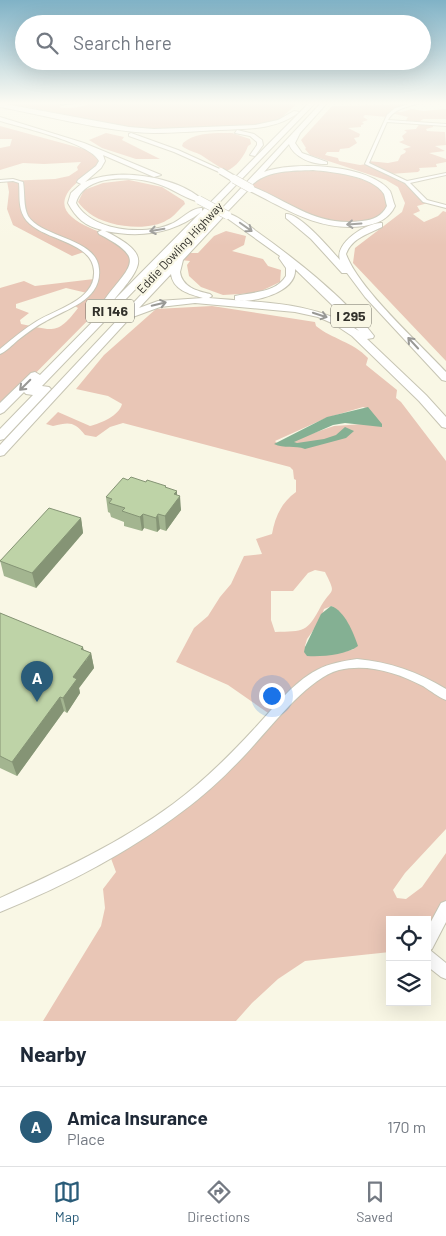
<!DOCTYPE html>
<style>
body{margin:0;font-family:Barlow,sans-serif;background:#f2f2f3;color:#1f2937}
.controls{position:absolute;right:15px;bottom:15px;display:grid;overflow:hidden;border-radius:0px;box-shadow:0 5px 20px #0002}
.controls button{width:45px;height:45px;display:grid;place-items:center;padding:0;border:0;border-bottom:1px solid #e0e1e3;background:#fff;color:#1f2937;font:25px sans-serif}
.you{position:absolute;left:271px;top:695px;width:18px;height:18px;margin:-12px;border:4px solid #fff;border-radius:50%;background:#1a73e8;box-shadow:0 0 0 8px #1a73e833}
.badge{display:grid;place-items:center;width:32px;height:32px;border-radius:50%;background:#2a5c79;color:#fff;font-size:16px;font-weight:700}
.pin{position:absolute;translate:-50% -41px;filter:drop-shadow(0 1px 2px #0008)}
.pin::after{content:'';position:absolute;top:26px;width:18px;height:15px;background:inherit;clip-path:polygon(0 0,100% 0,50% 100%)}
.list{margin:0;padding:0;list-style:none}
h2{display:flex;justify-content:space-between;align-items:center;height:65px;margin:0;padding:0 20px;font-size:21px}
h2 small{font-size:16px;font-weight:400;color:#747a83}
.list li{display:grid;grid-template-columns:32px 1fr auto;gap:15px;align-items:center;box-sizing:border-box;height:80px;padding:0 20px;border-top:1px solid #e0e1e3}
.list b{display:block;font-size:19px;white-space:nowrap}
.list p{margin:0;font-size:16px;white-space:nowrap;color:#747a83}
.list em{font-size:16px;font-style:normal;color:#747a83}
.icon{flex:none;width:28px;height:28px;fill:none;stroke:currentColor;stroke-width:2;stroke-linecap:round;stroke-linejoin:round}
.map{position:relative;flex:none;width:446px;height:1021px;overflow:hidden}
.search{position:absolute;background:#fff;box-shadow:0 5px 20px #0002;left:15px;right:15px;top:15px;height:55px;display:flex;align-items:center;gap:12px;box-sizing:border-box;padding:0 18px;border-radius:28px;color:#747a83;font-size:19px}
.sheet{height:145px;background:#fff}
nav{display:flex;justify-content:space-around;align-items:center;box-sizing:border-box;height:70px;border-top:1px solid #e0e1e3;background:#fff;font-size:14px;color:#747a83}
nav a{display:grid;justify-items:center;gap:2px}
nav .on{color:#2a5c79}
.map>svg:first-child{display:block}
</style>
<div class="map">
<svg width="446" height="1021" viewBox="0 0 446 1021">
<rect width="100%" height="100%" fill="#f9f7e5"/>
<g fill="#e9c6b6" fill-rule="evenodd">
<path d="M 1,102 L 64,102 L 64,105 L 59,107 C 74,110 88,104 103,102 L 299,102 L 280,119 L 262,126 L 149,131 Z"/>
<polygon points="388,102 394,102 393,104 412,104 394,111 401,112 412,109 423,111 446,109 446,119 423,119 418,123 405,122 408,117 391,113 387,117 365,115 363,117 368,120 362,122 364,124 361,125 361,127 348,128 360,134 359,137 354,138 357,143 349,148 340,149 339,152 327,152 325,155 338,158 339,161 360,165 367,164 368,161 388,163 398,161 401,155 405,153 406,151 403,149 411,147 399,142 404,140 402,136 407,132 404,130 416,129 420,123 433,124 433,127 426,129 427,131 445,132 446,145 435,146 445,151 429,153 446,159 446,162 436,164 437,167 419,168 420,170 418,172 390,174 405,182 428,203 417,206 420,211 413,214 424,222 438,216 443,211 446,212 446,361 353,263 355,248 402,212 405,203 398,187 386,180 310,155 305,149 306,148 301,140 332,106 391,105"/>
<path d="M 0,126 L 95,152 L 100,156 L 100,165 C 90,174 71,184 66,196 C 54,222 109,232 122,243 C 127,247 131,254 134,258 L 109,299 L 0,409 L 0,288 L 24,281 L 35,286 L 94,279 C 96,267 92,260 84,252 L 72,256 L 13,225 L 7,209 L 9,192 L 7,181 L 55,179 L 69,176 L 78,170 L 77,167 L 81,162 L 44,164 L 23,163 L 0,170 L 0,148 L 10,146 L 12,139 L 0,139 ZM 66,288 L 87,293 L 72,304 L 78,308 C 57,336 53,330 21,324 L 20,320 L 29,313 L 16,308 L 16,304 Z"/>
<polygon points="106,133 124,137 122,140 160,159 136,159 102,148 89,140"/>
<path d="M 232,133 L 250,139 L 251,144 L 248,146 C 245,155 236,168 226,171 C 217,166 209,160 201,155 C 196,152 188,151 182,146 L 183,143 C 195,132 216,133 232,133 Z"/>
<path d="M 302,167 C 332,171 358,174 383,190 L 390,208 L 375,221 L 327,224 L 304,218 L 250,187 L 257,177 L 264,173 Z"/>
<path d="M 129,180 L 162,187 L 184,201 L 185,204 C 179,209 174,217 167,220 C 149,232 106,227 89,213 C 85,210 81,206 78,202 L 84,190 L 103,183 Z"/>
<polygon points="226,231 246,236 244,245 232,251 263,259 268,266 281,270 280,282 257,293 223,295 201,287 189,276 187,265 190,261 181,260 186,253 198,253 214,236"/>
<path d="M 212,306 L 315,322 L 316,326 C 332,339 353,342 368,358 L 366,365 L 397,390 L 396,398 L 401,402 L 446,461 L 446,829 L 405,873 L 393,890 L 397,898 L 406,899 L 422,887 L 446,853 L 446,925 L 427,926 L 427,920 L 390,920 L 390,952 L 305,961 L 278,979 L 252,1003 L 236,1021 L 43,1021 L 101,926 L 105,908 L 103,889 L 116,872 L 109,853 L 178,805 L 271,715 L 228,685 L 176,662 L 194,628 L 208,616 L 220,597 L 231,584 L 244,556 L 262,554 L 256,539 L 272,534 C 275,517 281,503 296,492 L 296,480 L 294,479 L 293,470 L 290,467 L 123,423 L 110,427 L 96,437 L 85,435 C 74,421 69,422 53,426 L 46,424 L 58,412 L 90,426 C 101,423 119,416 122,404 L 108,396 L 76,389 L 104,355 L 156,309 ZM 363,407 L 369,409 L 377,423 L 334,426 L 290,441 L 277,443 L 275,441 L 326,418 ZM 315,570 L 325,572 C 337,596 332,587 321,606 C 307,633 304,631 275,632 L 271,620 L 271,591 L 293,591 L 308,573 ZM 332,606 L 354,649 L 340,653 L 310,654 L 305,646 L 307,639 L 320,621 L 324,609 Z"/>
</g>
<g fill="#84b093">
<path d="M 368,407 L 382,424 L 382,427 L 345,423 L 333,425 L 294,442 L 297,443 L 324,439 L 336,435 L 345,427 L 354,431 L 346,438 L 305,449 C 295,445 284,449 274,444 L 327,417 Z"/>
<path d="M 331,606 C 345,611 353,632 358,646 C 346,655 322,657 307,656 L 304,652 L 305,647 L 321,614 Z"/>
</g>
<g fill="none" stroke-linecap="round" stroke-linejoin="round">
<polyline stroke="#84b093" stroke-width="1" points="54,102 62,105 87,102"/>
<g stroke="#c7c5b4" stroke-width="2">
<g id="minor">
<path d="M 417,102 L 423,102 C 410,107 395,107 388,120 L 446,124 L 446,126 L 387,122 L 369,163 L 407,181 L 446,173 L 446,175 L 410,183 L 427,200 L 446,205 L 446,208 L 423,202 L 405,183 L 365,164 L 387,115 L 395,108 Z"/>
<path d="M 13,179 L 23,182 C 25,193 23,206 28,216 C 42,238 97,238 99,269 C 102,300 68,308 46,321 C 36,326 27,333 18,340 C 12,345 7,351 0,354 L 0,349 C 12,339 24,329 37,321 C 57,309 96,300 94,271 C 92,239 38,241 24,217 C 18,207 20,194 19,183 L 13,181 L 0,182 L 0,180 Z"/>
<path d="M 357,659 C 390,662 418,672 446,689 L 446,700 C 438,697 431,691 423,686 C 398,673 368,663 339,670 C 306,679 269,730 244,756 C 225,776 205,795 183,811 C 128,853 64,886 0,912 L 0,898 C 60,871 120,843 173,804 C 203,782 229,756 254,729 C 273,709 292,683 317,670 C 330,663 344,661 357,659 Z"/>
<polygon points="446,901 446,922 432,949 430,950 446,963 446,979 441,977 427,966 427,929 441,903"/>
</g>
</g>
<g stroke="#c7c5b4" stroke-width="2">
<g id="highway">
<path d="M 310,102 L 316,102 L 42,386 L 49,387 L 51,389 L 4,439 L 0,440 L 0,429 L 33,395 L 26,394 L 24,392 L 4,412 L 0,414 L 0,403 L 31,373 L 35,372 L 40,375 L 201,212 C 173,234 140,238 105,231 C 153,255 143,265 113,301 L 107,301 L 105,299 C 131,264 147,259 99,234 L 98,232 L 102,230 C 85,226 76,218 68,203 L 71,193 L 81,184 L 77,182 L 78,180 L 96,166 L 99,161 C 91,143 20,127 0,121 L 0,117 L 84,143 L 161,175 L 154,177 L 103,155 L 105,161 L 101,168 L 85,182 C 118,167 176,176 203,200 C 200,202 200,203 196,201 C 183,197 171,188 158,184 C 133,176 85,173 76,203 C 91,231 144,236 171,224 C 181,220 192,207 202,208 L 202,211 Z"/>
<path d="M 322,102 L 328,102 L 300,133 L 295,143 L 302,153 L 327,162 L 327,164 C 314,165 294,158 289,144 L 264,172 C 293,161 369,164 390,191 C 392,195 393,202 395,206 C 389,219 377,224 364,226 C 319,232 286,209 248,190 L 226,213 C 237,215 247,224 256,231 C 294,258 346,299 374,336 L 373,338 L 367,339 L 426,395 L 446,417 L 446,428 L 442,427 L 419,401 L 352,336 L 334,324 L 318,317 L 295,312 L 195,303 L 160,307 L 130,318 L 4,455 L 0,456 L 0,445 ZM 313,170 C 332,172 372,175 384,194 C 385,197 386,203 387,206 C 382,216 373,220 362,221 C 315,227 292,202 251,186 C 266,170 291,171 313,170 ZM 224,216 L 280,256 L 279,258 L 286,268 L 286,276 C 276,293 252,292 235,296 L 235,300 C 253,304 297,292 295,269 L 359,331 C 314,301 262,303 209,298 L 212,296 L 210,294 C 197,291 182,287 180,272 L 183,260 ZM 171,274 C 173,290 189,294 203,298 L 158,301 L 139,308 Z"/>
<path d="M 0,103 L 129,127 L 154,129 L 255,125 L 278,120 L 294,111 L 299,112 C 277,130 246,129 219,130 C 197,131 175,133 154,133 C 106,132 48,116 0,107 Z"/>
<polygon points="237,130 254,134 262,140 263,145 255,156 250,155 257,145 257,142 250,136 235,133"/>
<polygon points="131,133 178,150 224,171 219,172 174,152 129,136 129,134"/>
<path d="M 286,214 C 300,213 330,249 340,260 C 334,243 367,222 382,223 L 382,227 C 368,234 352,238 346,254 C 358,288 419,343 446,372 L 446,381 L 442,380 L 365,297 L 347,273 L 342,273 L 311,239 L 286,218 Z"/>
</g>
</g>
<use href="#minor" fill="#fff" fill-rule="evenodd"/>
<use href="#highway" fill="#fff" fill-rule="evenodd"/>
<g stroke="#c7c5b4" stroke-width="8" stroke-linecap="butt">
<polyline id="highway-bridge-far1" points="221,171 236,180"/>
</g>
<g stroke="#c7c5b4" stroke-width="9" stroke-linecap="butt">
<g id="highway-bridge">
<polyline points="234,179 250,188"/>
<polyline points="199,200 227,215"/>
</g>
</g>
<use href="#highway-bridge-far1" stroke="#fff" stroke-width="6"/>
<use href="#highway-bridge" stroke="#fff" stroke-width="8"/>
</g>
<g fill="#a3b590">
<polygon points="128,480 166,488 177,495 181,510 166,531 160,529 157,532 144,528 142,531 124,526 124,522 111,517 110,513 108,512 106,497"/>
<polygon points="81,518 83,533 36,588 4,576 0,560"/>
<polygon points="0,613 91,653 94,668 79,688 80,693 67,713 64,711 17,776 0,768"/>
</g>
<g fill="#859475">
<polygon points="177,491 177,500 180,496 181,510 166,531 165,516 174,494"/>
<polygon points="143,514 144,528 142,531 140,517"/>
<polygon points="158,514 160,529 157,532 156,518"/>
<polygon points="81,518 83,533 36,588 32,573"/>
<polygon points="83,647 86,661 91,653 94,668 79,688 80,693 67,713 63,698 81,649"/>
<polygon points="60,697 64,711 17,776 12,762"/>
</g>
<g fill="#bed3a7" stroke="#859475">
<polygon points="131,477 146,482 147,480 166,486 165,487 177,491 174,494 180,496 165,516 158,514 156,518 143,514 140,517 122,511 125,508 109,503 112,499 106,497 123,478 128,480"/>
<polygon points="49,508 81,518 32,573 0,561"/>
<polygon points="0,613 83,647 81,649 91,653 73,677 77,679 63,698 60,697 12,762 0,756"/>
</g>
<defs><path id="oneway-shaft" d="M-6 0H5M1.5-3L5.5 0L1.5 3" fill="none" stroke-width="1.6" stroke-linecap="round" stroke-linejoin="round" transform="scale(1.25)"/></defs>
<g stroke="#989895">
<use href="#oneway-shaft" transform="translate(354 224) rotate(176)"/>
<use href="#oneway-shaft" transform="translate(246 227) rotate(35)"/>
<use href="#oneway-shaft" transform="translate(157 230) rotate(171)"/>
<use href="#oneway-shaft" transform="translate(159 304) rotate(-13)"/>
<use href="#oneway-shaft" transform="translate(320 315) rotate(18)"/>
<use href="#oneway-shaft" transform="translate(413 343) rotate(-133)"/>
<use href="#oneway-shaft" transform="translate(25 385) rotate(135)"/>
</g>
<linearGradient id="sky" x2="0" y2="1"><stop stop-color="#80b2c6"/><stop offset="0.42" stop-color="#fcfbf3"/><stop offset="1" stop-color="#fcfbf3" stop-opacity="0"/></linearGradient>
<rect width="446" height="245" fill="url(#sky)"/>
<g text-anchor="middle" stroke-width="4.5" stroke-linejoin="round" paint-order="stroke">
<g font-size="12" fill="#32312b" stroke="#f9f7e5">
<text transform="translate(180 248) rotate(-47)" y="4">Eddie Dowling Highway</text>
</g>
<g fill="#f9f7e5" stroke="#6e6c63" stroke-width="1">
<rect x="86" y="299.5" width="48" height="23" rx="4"/>
<rect x="331" y="304.5" width="40" height="23" rx="4"/>
</g>
<g font-size="14" font-weight="bold" fill="#32312b">
<text x="110" y="316">RI 146</text>
<text x="351" y="321">I 295</text>
</g>
</g>
</svg>
<div class="controls">
<button><svg class="icon" aria-label="locate" viewBox="0 0 24 24"><circle cx="12" cy="12" r="6"/><path d="M12 2v4M12 18v4M2 12h4M18 12h4"/></svg></button>
<button><svg class="icon" aria-label="layers" viewBox="0 0 24 24"><path d="M12 4l9 5-9 5-9-5zM3 14l9 5 9-5"/></svg></button>
</div>
<div class="you"></div>
<div class="pin badge" style="left:37px;top:702px">A</div>
<div class="search"><svg class="icon" aria-label="search" viewBox="0 0 24 24"><circle cx="10" cy="10" r="6"/><path d="M15 15l6 6"/></svg>Search here</div>
</div>
<section class="sheet">
<h2>Nearby<small></small></h2>
<ul class="list">
<li><span class="badge">A</span><div><b>Amica Insurance</b><p>Place</p></div><em>170 m</em></li>
</ul>
</section>
<nav>
<a class="on"><svg class="icon" aria-label="map" viewBox="0 0 24 24"><path d="M3 6l6-2 6 2 6-2v14l-6 2-6-2-6 2zM9 4v14M15 6v14"/></svg>Map</a>
<a><svg class="icon" aria-label="directions" viewBox="0 0 24 24"><path d="M12 3l9 9-9 9-9-9zM9 14v-3h6M13 9l2 2-2 2"/></svg>Directions</a>
<a><svg class="icon" aria-label="saved" viewBox="0 0 24 24"><path d="M7 4h10v16l-5-4-5 4z"/></svg>Saved</a>
</nav>
